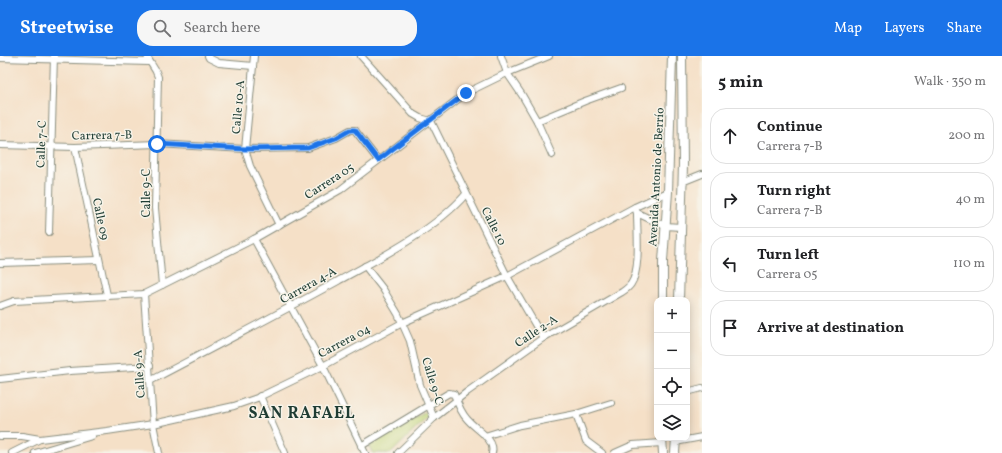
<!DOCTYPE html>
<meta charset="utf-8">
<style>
body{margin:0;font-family:Vollkorn,serif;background:#f6f6f6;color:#202124}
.controls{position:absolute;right:12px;bottom:12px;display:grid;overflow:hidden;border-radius:8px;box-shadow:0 2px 10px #0003}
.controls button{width:36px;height:36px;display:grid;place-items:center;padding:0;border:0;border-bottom:1px solid #e0e0e0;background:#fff;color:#202124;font:20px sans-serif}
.stop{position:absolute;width:12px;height:12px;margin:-9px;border:3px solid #1a73e8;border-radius:50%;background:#fff}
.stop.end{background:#1a73e8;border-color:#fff;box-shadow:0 1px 4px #0008}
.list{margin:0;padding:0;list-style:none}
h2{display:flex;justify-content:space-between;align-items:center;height:52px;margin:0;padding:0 16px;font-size:17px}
h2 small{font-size:13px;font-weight:400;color:#757577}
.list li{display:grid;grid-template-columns:26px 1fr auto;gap:12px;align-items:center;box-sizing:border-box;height:56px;margin:0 8px 8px;padding:0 8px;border:1px solid #e0e0e0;border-radius:16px}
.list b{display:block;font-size:15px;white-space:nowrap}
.list p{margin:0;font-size:13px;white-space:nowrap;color:#757577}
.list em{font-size:13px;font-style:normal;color:#757577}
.icon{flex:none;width:22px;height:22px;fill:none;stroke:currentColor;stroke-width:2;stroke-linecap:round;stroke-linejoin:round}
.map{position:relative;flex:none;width:702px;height:397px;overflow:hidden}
header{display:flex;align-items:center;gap:24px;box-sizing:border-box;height:56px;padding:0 20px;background:#1a73e8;color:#fff}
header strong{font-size:19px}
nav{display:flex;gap:22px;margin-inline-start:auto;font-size:14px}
.search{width:280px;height:36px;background:#f6f6f6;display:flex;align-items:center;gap:10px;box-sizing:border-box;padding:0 14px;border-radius:16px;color:#757577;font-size:15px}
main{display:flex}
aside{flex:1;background:#fff}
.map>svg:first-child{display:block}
</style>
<header>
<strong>Streetwise</strong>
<div class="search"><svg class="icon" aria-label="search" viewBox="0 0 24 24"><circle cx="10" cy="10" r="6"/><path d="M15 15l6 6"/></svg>Search here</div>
<nav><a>Map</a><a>Layers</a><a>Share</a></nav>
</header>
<main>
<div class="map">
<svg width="702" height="397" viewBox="0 0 702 397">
<rect width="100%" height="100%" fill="#f7f3e8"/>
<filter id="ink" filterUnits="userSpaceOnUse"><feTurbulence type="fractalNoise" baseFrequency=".025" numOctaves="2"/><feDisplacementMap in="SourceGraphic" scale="8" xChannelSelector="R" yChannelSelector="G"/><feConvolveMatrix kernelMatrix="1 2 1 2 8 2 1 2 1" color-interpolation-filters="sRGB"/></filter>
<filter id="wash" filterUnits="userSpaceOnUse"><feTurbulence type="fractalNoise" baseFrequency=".012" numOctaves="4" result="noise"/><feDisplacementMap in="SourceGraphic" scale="16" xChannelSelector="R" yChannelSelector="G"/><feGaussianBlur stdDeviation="0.9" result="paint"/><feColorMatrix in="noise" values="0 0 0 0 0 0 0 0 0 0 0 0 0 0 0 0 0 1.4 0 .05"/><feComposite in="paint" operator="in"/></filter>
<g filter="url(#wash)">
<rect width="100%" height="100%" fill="#f5e0c7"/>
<polygon fill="#c1d579" stroke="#708956" points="426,356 428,361 391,397 373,397 368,389"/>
</g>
<g filter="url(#ink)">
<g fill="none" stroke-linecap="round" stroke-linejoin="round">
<g stroke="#8a8e7e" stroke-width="8">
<g id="minor">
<path d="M 147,0 C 150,9 155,10 158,21 L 155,152 L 162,229"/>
<polyline points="208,0 209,2 219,7 253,10"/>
<polyline points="254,0 245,93 250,110 279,169"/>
<polyline points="361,0 413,58 420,62 431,65 507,220 543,282"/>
<polyline points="501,0 507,17 522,39 537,65 552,99"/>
<polyline points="0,2 149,6"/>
<polyline points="537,65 585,45 621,32"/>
<polyline points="0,89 75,91 157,88 245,93 308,92 336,82 350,74 355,74 357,77 378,104"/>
<polyline points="75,91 107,239"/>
<polyline points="682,126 702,118"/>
<polyline points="637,157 665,170 681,171"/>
<polyline points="49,176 54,0"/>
<polyline points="254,183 323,310 365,397"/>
<polyline points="0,207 99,204"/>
<polyline points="365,210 383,233 398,258 410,285 420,329 434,362"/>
<polyline points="144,238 153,368 159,397"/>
<polyline points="0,250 14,245 144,238 254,183 340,134 466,37 507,17 549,0"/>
<polyline points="0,323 70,315 150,310"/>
<path d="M 150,325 C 213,292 276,259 338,225 C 380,202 435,174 466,138"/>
<polyline points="687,336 702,332"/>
<polyline points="260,340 285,397"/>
<polyline points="576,358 586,385 602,397"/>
<polyline points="0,380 22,380 40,383"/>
<polyline points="485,380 520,369 576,358 611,347"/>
<polyline points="675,386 702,381"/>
<path d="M 361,390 L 449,337 L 454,338 C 457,346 461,357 467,363 C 475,373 496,383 492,397"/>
<polyline points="12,397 40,383 107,375 153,368 234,350 257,342 323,310 402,267 507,220 635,151 668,136"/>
<polyline points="35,397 92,380"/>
<path d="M 398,397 L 434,362 L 467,336 L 543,282 L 622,236 C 625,234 629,231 631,228 C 641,214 637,175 637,157 L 635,151"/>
<polyline points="615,397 633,389 662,387"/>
</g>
</g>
<g stroke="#8a8e7e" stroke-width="10">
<g id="tertiary">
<polyline points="663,244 663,205 668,136 672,0"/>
<polyline points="679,244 683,109 682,0"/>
<polyline points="662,382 663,397"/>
<polyline points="675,397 676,382"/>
</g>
</g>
<use href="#minor" stroke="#fff" stroke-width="6"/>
<use href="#tertiary" stroke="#fff" stroke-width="8"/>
</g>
</g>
<g fill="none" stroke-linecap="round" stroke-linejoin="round" filter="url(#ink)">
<polyline stroke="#1a73e8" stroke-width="5" points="157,88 245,93 308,92 336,82 350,74 355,74 378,104 466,37"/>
</g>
<g text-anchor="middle" stroke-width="3" stroke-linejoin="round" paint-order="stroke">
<g font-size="12" fill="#1f3d34" stroke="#f7f3e8">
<text transform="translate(238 51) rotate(-85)" y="4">Calle 10-A</text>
<text transform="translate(102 79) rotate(-1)" y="4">Carrera 7-B</text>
<text transform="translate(41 88) rotate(-88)" y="4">Calle 7-C</text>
<text transform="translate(656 121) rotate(-87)" y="4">Avenida Antonio de Berrío</text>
<text transform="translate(329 125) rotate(-33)" y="4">Carrera 05</text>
<text transform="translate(146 137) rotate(-90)" y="4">Calle 9-C</text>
<text transform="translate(101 163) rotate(78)" y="4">Calle 09</text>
<text transform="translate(494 170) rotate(63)" y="4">Calle 10</text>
<text transform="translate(308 229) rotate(-29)" y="4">Carrera 4-A</text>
<text transform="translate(536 275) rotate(-33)" y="4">Calle 2-A</text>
<text transform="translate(344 285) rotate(-28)" y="4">Carrera 04</text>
<text transform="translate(139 318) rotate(-94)" y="4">Calle 9-A</text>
<text transform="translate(433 325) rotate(73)" y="4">Calle 9-C</text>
</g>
<g font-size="16" font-weight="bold" letter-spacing="1" fill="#1f3d34" stroke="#f7f3e8">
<text x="302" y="362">SAN RAFAEL</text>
</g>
</g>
</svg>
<div class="controls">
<button>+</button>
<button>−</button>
<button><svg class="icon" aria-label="locate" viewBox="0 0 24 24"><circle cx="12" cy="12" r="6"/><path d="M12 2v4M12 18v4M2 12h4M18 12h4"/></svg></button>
<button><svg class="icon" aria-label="layers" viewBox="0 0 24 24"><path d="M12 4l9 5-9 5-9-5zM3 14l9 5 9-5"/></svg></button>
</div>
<div class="stop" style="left:157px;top:88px"></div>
<div class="stop end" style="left:466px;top:37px"></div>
</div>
<aside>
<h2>5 min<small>Walk · 350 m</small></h2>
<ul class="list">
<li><svg class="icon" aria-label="ahead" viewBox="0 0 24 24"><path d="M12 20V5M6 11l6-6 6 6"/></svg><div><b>Continue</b><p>Carrera 7-B</p></div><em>200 m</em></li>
<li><svg class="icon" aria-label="right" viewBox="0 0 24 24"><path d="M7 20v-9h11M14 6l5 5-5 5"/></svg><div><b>Turn right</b><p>Carrera 7-B</p></div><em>40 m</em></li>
<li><svg class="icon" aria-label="left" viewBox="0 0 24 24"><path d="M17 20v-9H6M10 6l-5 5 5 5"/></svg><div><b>Turn left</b><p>Carrera 05</p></div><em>110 m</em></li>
<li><svg class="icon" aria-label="arrive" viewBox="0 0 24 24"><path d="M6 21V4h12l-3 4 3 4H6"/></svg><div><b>Arrive at destination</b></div></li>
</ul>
</aside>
</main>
